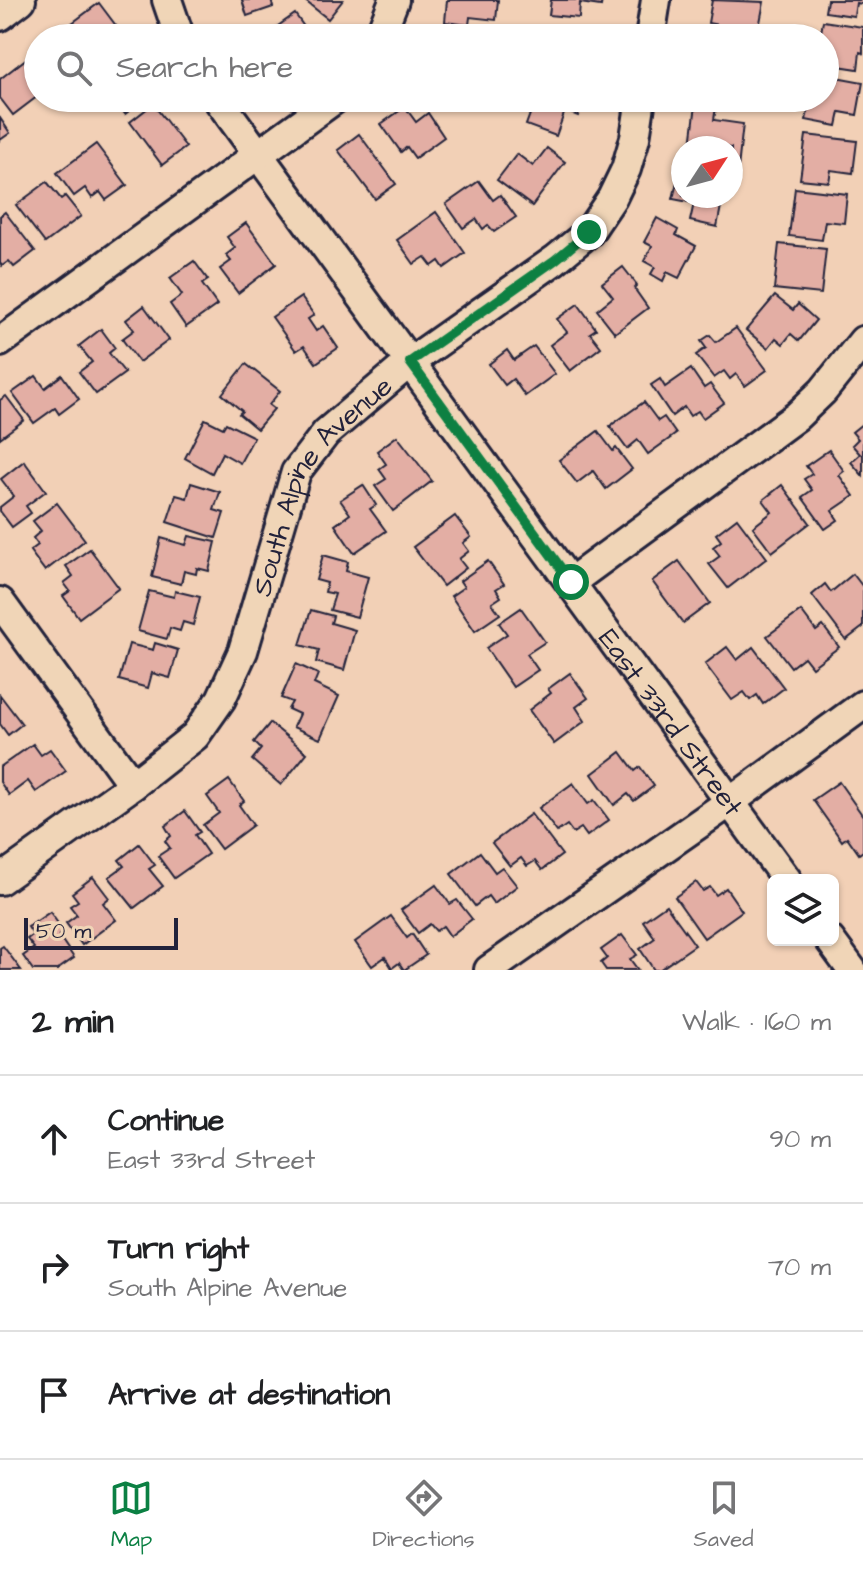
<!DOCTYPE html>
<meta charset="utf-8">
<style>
body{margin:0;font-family:"Architects Daughter",sans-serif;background:#f2f2f2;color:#202124}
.controls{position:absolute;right:24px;bottom:24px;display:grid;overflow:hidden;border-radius:12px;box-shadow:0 2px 6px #0004}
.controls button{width:72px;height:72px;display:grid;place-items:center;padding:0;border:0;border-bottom:2px solid #e0e0e0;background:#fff;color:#202124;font:40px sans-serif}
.compass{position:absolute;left:671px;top:136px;width:72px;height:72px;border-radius:50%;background:#fff;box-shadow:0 2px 6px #0004;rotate:54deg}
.scale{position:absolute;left:24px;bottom:20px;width:154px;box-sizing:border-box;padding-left:8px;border:4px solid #22223b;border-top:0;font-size:22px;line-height:28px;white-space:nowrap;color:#22223b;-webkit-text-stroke:6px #f0d5b7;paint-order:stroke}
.stop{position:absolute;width:24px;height:24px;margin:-18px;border:6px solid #0b8043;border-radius:50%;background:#fff}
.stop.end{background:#0b8043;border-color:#fff;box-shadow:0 2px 8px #0008}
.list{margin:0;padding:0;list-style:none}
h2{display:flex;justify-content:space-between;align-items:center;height:104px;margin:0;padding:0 32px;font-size:34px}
h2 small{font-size:26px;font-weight:400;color:#757577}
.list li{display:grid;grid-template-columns:52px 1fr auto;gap:24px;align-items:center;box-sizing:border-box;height:128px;padding:0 32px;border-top:2px solid #e0e0e0}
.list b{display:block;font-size:30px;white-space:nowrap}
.list p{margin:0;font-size:26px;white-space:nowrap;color:#757577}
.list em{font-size:26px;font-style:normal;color:#757577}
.icon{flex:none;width:44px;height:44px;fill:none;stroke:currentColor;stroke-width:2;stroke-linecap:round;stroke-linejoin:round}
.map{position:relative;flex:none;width:863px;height:970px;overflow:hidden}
.search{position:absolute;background:#fff;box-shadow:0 2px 6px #0004;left:24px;right:24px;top:24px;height:88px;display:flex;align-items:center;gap:20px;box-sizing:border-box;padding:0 28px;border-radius:44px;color:#757577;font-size:30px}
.sheet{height:488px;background:#fff}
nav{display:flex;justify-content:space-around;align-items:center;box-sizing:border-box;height:112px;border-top:2px solid #e0e0e0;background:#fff;font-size:22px;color:#757577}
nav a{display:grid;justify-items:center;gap:4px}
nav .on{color:#0b8043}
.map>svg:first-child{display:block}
</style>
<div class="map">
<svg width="863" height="970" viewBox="0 0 863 970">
<rect width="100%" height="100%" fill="#f2d0b6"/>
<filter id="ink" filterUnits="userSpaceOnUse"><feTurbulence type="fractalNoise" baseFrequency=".0125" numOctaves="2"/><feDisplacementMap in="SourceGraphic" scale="16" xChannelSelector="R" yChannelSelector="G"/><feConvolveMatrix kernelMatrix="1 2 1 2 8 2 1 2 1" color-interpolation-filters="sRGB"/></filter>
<g filter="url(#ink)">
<g fill="#e3aea4" stroke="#22223b" stroke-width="2">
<polygon points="242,0 271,0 273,7 247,16"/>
<polygon points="304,0 343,0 328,19"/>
<polygon points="447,0 498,0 496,20 470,17 469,25 445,22"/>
<polygon points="551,0 602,0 601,6 580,3 579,18 549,15"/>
<polygon points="712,0 764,2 757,38 727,38 729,27 708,23"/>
<polygon points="827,0 863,0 863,4 856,3 854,16 825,12"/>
<polygon points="99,3 117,27 102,38 52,38"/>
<polygon points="295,14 312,38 261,38"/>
<polygon points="823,21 863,27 863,53 860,52 858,69 825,64 825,38 820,38"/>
<polygon points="548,26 597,33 596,38 546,38"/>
<polygon points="31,55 38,64 38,96 13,115 0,98 0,79"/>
<polygon points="836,77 863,82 857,115 840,112 837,126 806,120 811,98 825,98 825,82 834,84"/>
<polygon points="113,98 145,98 145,99 125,114"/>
<polygon points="536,98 584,98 578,116 565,111 556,136 526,125"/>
<polygon points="153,104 186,147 162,165 130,122"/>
<polygon points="696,104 716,107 714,120 743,124 738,168 731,167 731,148 691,145"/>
<polygon points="405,107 416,122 428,113 444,137 415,158 407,147 401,152 381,124"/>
<polygon points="0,118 10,133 0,140"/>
<polygon points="359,134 396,184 375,199 338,150"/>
<polygon points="806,135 857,141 853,173 831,170 829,182 800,179"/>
<polygon points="96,144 127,185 106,200 100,192 92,198 85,188 74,196 57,173"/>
<polygon points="547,148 565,162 532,206 497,180 517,154 533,166"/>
<polygon points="680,169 683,170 683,196 723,196 717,227 690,221 694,203 673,199"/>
<polygon points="479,181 493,200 500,195 516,217 494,232 488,225 483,229 476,219 463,228 446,204"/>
<polygon points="47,182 61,199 65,196 81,216 45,243 16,205"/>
<polygon points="795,188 847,194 844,223 825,221 822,240 789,236"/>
<polygon points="5,212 35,251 14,267 9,261 2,266 0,263 0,216"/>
<polygon points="436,212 465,253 444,268 439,261 432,266 425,257 414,264 397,240"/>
<polygon points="657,218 678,230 676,235 696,246 679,278 667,272 663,281 651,274 655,267 644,261 652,246 644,242"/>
<polygon points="246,223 276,264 238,293 220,269 231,261 226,255 235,248 227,237"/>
<polygon points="779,244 826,249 821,294 774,289"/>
<polygon points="194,261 208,280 202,284 217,305 186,327 170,304 182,295 170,278"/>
<polygon points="623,267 637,285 634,288 648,308 615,333 597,310 613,297 602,283"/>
<polygon points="775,296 793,310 798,304 816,320 799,341 791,334 783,344 776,338 768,348 746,330"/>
<polygon points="301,297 314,315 308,319 316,331 323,326 338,348 316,363 304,346 296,351 272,317"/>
<polygon points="578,304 596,329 590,333 601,347 570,371 550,345 567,332 557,319"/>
<polygon points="144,306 169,340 139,362 122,339 134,330 126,320"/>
<polygon points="736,328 767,370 745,386 736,374 730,379 724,371 714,378 696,355 706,348 701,341 710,335 716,342"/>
<polygon points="101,329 115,348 109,353 125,373 96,394 79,372 92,362 79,346"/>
<polygon points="534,346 555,374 525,396 513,379 505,385 489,364 507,350 514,360"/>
<polygon points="246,364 280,391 269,405 274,409 257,429 239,414 242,411 222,394"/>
<polygon points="691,369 704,388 710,384 724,403 703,418 698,411 690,416 684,407 672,416 651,385 660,379 665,387"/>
<polygon points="62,375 79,399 59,414 55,408 34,423 12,393 36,376 45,388"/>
<polygon points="6,396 24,420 0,438 0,400"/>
<polygon points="644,402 658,421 664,417 676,434 648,454 638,440 627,449 610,426"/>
<polygon points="205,419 223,428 226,423 254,437 240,463 222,453 212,473 185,458"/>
<polygon points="863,423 863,476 851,462 860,454 852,445 858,439 852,432"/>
<polygon points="598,431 613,451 616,448 632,469 606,489 593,471 577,483 559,460"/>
<polygon points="397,436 432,481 393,511 375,486 386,479 379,469 386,464 377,451"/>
<polygon points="829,450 844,471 839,475 854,496 832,511 838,520 825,529 802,497 812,490 804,479 812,474 806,466"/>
<polygon points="24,461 46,491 26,506 31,513 12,527 0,511 0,507 14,496 1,479"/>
<polygon points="191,483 220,492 214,510 224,513 216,538 167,522 176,495 187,498"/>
<polygon points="363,485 376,505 370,509 386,531 354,553 335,525 350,514 340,500"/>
<polygon points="782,485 810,523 772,552 753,527 772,512 763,500"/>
<polygon points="57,503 85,540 45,571 30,551 38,545 33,538 41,531 33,521"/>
<polygon points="455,516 471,537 463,543 469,551 459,559 466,568 443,586 413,547"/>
<polygon points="737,518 767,558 728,588 709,564 720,556 713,547 721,541 716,534"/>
<polygon points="189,536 216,542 209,571 197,568 196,574 184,571 181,584 152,577 161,538 186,545"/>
<polygon points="90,549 119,588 79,618 63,596 70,591 64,583 73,576 66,566"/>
<polygon points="323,555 348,562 346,571 368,577 357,617 330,610 335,594 325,592 327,583 316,580"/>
<polygon points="488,561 504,584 496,589 501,597 492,603 500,614 475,631 451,596 464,587 460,581"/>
<polygon points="679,561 710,603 683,623 652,581"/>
<polygon points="853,574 863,587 863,627 846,640 812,595 825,584 831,592"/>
<polygon points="149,591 174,597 175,591 200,597 193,625 183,622 180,631 170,628 167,639 138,631"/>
<polygon points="521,608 545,642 527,654 538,670 513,687 486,648 507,634 499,623"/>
<polygon points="311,610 333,616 331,623 355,630 344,670 316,662 319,650 300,645"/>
<polygon points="801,611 816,631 823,626 839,647 812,667 804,657 791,667 767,636"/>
<polygon points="155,643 178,650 170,678 152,673 148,688 119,680 129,644 153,650"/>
<polygon points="727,647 737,660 753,647 784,688 763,704 757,695 750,700 744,692 732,700 705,664"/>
<polygon points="296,664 318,674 314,684 339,696 320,739 293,727 299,714 288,709 292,702 281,698"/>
<polygon points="570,673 588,698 576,707 585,721 554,744 529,710 551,693 548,689"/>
<polygon points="0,695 22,724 8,735 0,724"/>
<polygon points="270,723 307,753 281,785 252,760 261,749 254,742"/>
<polygon points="33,744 41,755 50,749 66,771 36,792 28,781 9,795 0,782 0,767"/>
<polygon points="621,752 635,771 640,767 654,786 634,801 628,794 614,805 592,774"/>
<polygon points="229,780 244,801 239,805 253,825 221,849 203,825 219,813 207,796"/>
<polygon points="839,782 863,816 863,851 859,854 847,837 842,841 813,800"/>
<polygon points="573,783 588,804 594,800 609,820 587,836 581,828 573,833 567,825 557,832 539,808"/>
<polygon points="185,811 200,832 195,835 208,854 174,878 158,856 170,848 165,841 171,836 165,826"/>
<polygon points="531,814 562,855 542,870 535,861 527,866 521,858 510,866 492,843"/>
<polygon points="139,844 155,865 149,869 163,886 134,908 109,877 124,866 119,860"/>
<polygon points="480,852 495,872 502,867 517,886 494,904 488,896 475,906 451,874"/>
<polygon points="93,877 109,898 103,903 116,920 82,945 66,923 77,915 70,906 78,901 72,893"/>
<polygon points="696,882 703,891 710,887 716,895 726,888 742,911 704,938 675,897"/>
<polygon points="436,885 450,904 457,900 472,919 450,936 443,926 436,931 430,924 418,933 401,910"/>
<polygon points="666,905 695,945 659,970 654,970 640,949 655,938 643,921"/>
<polygon points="50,912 64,932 59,936 74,958 57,970 33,970 23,956 34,948 27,939 33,935 28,927"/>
<polygon points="391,916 407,938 412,934 426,955 404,970 399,963 392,968 385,957 372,966 355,942"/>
<polygon points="622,935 637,955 630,959 638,970 606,970 601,963 607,958 601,950"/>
<polygon points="3,946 21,970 0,970 0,948"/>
</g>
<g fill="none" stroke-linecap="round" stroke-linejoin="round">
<g stroke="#22223b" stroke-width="34">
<g id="minor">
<polyline points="167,0 180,38"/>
<polyline points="0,16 21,0"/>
<polyline points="379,38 394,0"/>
<polyline points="650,38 656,0"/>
<path id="s1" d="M 217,98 L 787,880"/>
<polyline points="0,342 336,98"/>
<polyline points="571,582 797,416 823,391 863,341"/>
<polyline points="0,602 133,785"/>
<path id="s2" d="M 0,880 L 133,785 L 195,736 L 221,699 L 243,651 L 296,472 L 326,433 L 410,362 L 555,260 L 589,232 L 612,198 L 626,169 L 635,138 L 641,98"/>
<polyline points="830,940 852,970"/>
<polyline points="489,970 730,802 863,705"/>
</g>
</g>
<use href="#minor" stroke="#f0d5b7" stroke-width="28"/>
</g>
</g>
<g fill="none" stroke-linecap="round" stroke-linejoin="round" filter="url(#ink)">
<polyline stroke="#0b8043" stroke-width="10" points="571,582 410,362 555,260 589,232"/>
</g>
<g text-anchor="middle" stroke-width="6" stroke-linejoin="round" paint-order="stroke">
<g font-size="28" fill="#22223b" stroke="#f0d5b7">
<text dy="10" stroke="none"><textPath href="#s2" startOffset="528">South Alpine Avenue</textPath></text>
<text dy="10" stroke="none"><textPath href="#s1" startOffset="772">East 33rd Street</textPath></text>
</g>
</g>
</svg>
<div class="controls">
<button><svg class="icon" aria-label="layers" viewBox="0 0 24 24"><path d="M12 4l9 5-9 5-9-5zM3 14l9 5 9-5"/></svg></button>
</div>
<svg class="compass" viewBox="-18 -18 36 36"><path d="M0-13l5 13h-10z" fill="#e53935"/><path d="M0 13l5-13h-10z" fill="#757577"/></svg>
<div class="scale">50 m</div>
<div class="stop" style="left:571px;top:582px"></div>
<div class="stop end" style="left:589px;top:232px"></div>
<div class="search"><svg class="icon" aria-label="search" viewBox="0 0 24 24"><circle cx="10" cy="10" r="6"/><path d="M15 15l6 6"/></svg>Search here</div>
</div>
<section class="sheet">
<h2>2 min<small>Walk · 160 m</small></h2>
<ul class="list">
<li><svg class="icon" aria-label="ahead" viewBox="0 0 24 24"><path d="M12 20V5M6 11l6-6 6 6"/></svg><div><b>Continue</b><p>East 33rd Street</p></div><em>90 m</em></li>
<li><svg class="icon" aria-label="right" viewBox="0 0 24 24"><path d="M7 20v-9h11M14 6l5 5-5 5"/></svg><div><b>Turn right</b><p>South Alpine Avenue</p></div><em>70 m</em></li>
<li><svg class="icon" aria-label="arrive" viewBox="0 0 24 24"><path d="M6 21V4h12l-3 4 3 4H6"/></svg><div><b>Arrive at destination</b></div></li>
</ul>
</section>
<nav>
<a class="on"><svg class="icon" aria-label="map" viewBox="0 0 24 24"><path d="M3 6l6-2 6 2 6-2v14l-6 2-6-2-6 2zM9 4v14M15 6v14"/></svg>Map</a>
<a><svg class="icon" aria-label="directions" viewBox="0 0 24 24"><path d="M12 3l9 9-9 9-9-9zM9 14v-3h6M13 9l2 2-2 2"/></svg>Directions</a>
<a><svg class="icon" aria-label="saved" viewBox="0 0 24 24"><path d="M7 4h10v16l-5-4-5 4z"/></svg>Saved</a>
</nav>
